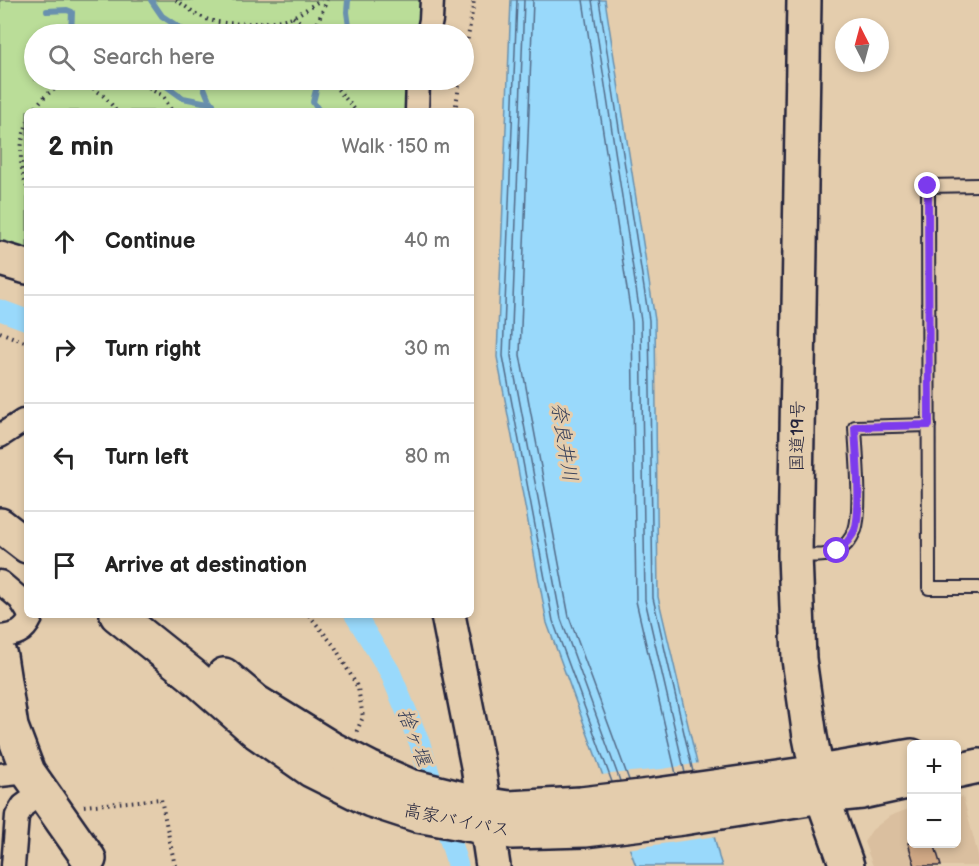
<!DOCTYPE html>
<meta charset="utf-8">
<style>
body{margin:0;font-family:"Balsamiq Sans","Klee One",sans-serif;background:#f6f6f6;color:#222}
.controls{position:absolute;right:18px;bottom:18px;display:grid;overflow:hidden;border-radius:9px;box-shadow:0 3px 9px #0003}
.controls button{width:54px;height:54px;display:grid;place-items:center;padding:0;border:0;border-bottom:2px solid #e0e0e0;background:#fff;color:#222;font:30px sans-serif}
.compass{position:absolute;left:835px;top:18px;width:54px;height:54px;border-radius:50%;background:#fff;box-shadow:0 3px 9px #0003;rotate:354deg}
.stop{position:absolute;width:18px;height:18px;margin:-14px;border:4px solid #7c3aed;border-radius:50%;background:#fff}
.stop.end{background:#7c3aed;border-color:#fff;box-shadow:0 2px 6px #0008}
.list{margin:0;padding:0;list-style:none}
h2{display:flex;justify-content:space-between;align-items:center;height:78px;margin:0;padding:0 24px;font-size:26px}
h2 small{font-size:20px;font-weight:400;color:#767676}
.list li{display:grid;grid-template-columns:39px 1fr auto;gap:18px;align-items:center;box-sizing:border-box;height:108px;padding:0 24px;border-top:2px solid #e0e0e0}
.list b{display:block;font-size:22px;white-space:nowrap}
.list em{font-size:20px;font-style:normal;color:#767676}
.icon{flex:none;width:33px;height:33px;fill:none;stroke:currentColor;stroke-width:2;stroke-linecap:round;stroke-linejoin:round}
.map{position:relative;flex:none;width:979px;height:866px;overflow:hidden}
.search{position:absolute;background:#fff;box-shadow:0 3px 9px #0003;left:24px;top:24px;width:450px;height:66px;display:flex;align-items:center;gap:15px;box-sizing:border-box;padding:0 21px;border-radius:33px;color:#767676;font-size:22px}
.panel{position:absolute;background:#fff;box-shadow:0 3px 9px #0003;left:24px;top:108px;width:450px;height:510px;border-radius:9px}
.map>svg:first-child{display:block}
</style>
<div class="map">
<svg width="979" height="866" viewBox="0 0 979 866">
<rect width="100%" height="100%" fill="#e4cdad"/>
<filter id="ink" filterUnits="userSpaceOnUse"><feTurbulence type="fractalNoise" baseFrequency=".0167" numOctaves="2"/><feDisplacementMap in="SourceGraphic" scale="12" xChannelSelector="R" yChannelSelector="G"/><feConvolveMatrix kernelMatrix="1 2 1 2 8 2 1 2 1" color-interpolation-filters="sRGB"/></filter>
<g filter="url(#ink)">
<polygon fill="#dabf9f" points="963,797 979,859 979,866 873,866 864,842 872,830 890,816 911,808 912,844 956,844 957,798"/>
<polygon fill="#badd98" stroke="#6e806a" stroke-width="1.5" points="0,0 428,0 420,34 34,34 34,80 407,80 411,111 27,111 27,252 0,243"/>
<polygon fill="#99d9fb" stroke="#6990ae" stroke-width="1.5" points="511,0 605,0 655,320 658,597 719,857 722,866 636,866 547,623 497,357"/>
<polygon fill="#e4cdad" points="700,763 717,836 627,849 600,775 662,769"/>
<g fill="none" stroke-linecap="round" stroke-linejoin="round">
<g stroke="#526b88" stroke-width="1.5">
<polyline points="517,0 503,356 553,621 612,782"/>
<polyline points="524,0 511,356 561,619 620,781"/>
<polyline points="533,0 520,355 569,617 629,780"/>
<polyline points="583,0 632,322 636,601 676,774"/>
<polyline points="592,0 641,321 645,600 685,773"/>
<polyline points="599,0 649,320 653,598 693,772"/>
</g>
<g stroke="#6990ae" stroke-width="6">
<polyline points="151,0 162,16 189,34"/>
<polyline points="348,0 347,12 350,34"/>
<polyline points="47,11 67,10 72,12 71,34"/>
<polyline points="158,80 183,98 213,104"/>
<polyline points="201,80 209,100 217,111"/>
<polyline points="318,82 313,102 319,111"/>
</g>
<g stroke="#99d9fb" stroke-width="21">
<polyline points="0,310 27,320"/>
<polyline points="355,615 390,672 420,744 458,866"/>
</g>
</g>
<polygon fill="#d0a885" stroke="#22223b" stroke-width="1.5" points="908,843 934,843 941,866 915,866"/>
<g fill="none" stroke-linecap="round" stroke-linejoin="round">
<g stroke="#22223b" stroke-width="16">
<g id="lane">
<polyline points="979,185 928,186 929,588 979,588"/>
<path d="M 795,555 C 809,555 825,558 837,551 C 845,547 851,539 855,530 C 862,509 856,451 855,427 L 929,425"/>
</g>
</g>
<g stroke="#22223b" stroke-width="27">
<g id="street">
<polyline points="428,34 431,20 432,0"/>
<polyline points="417,111 418,80"/>
<polyline points="0,436 23,421 27,421"/>
<polyline points="0,582 20,599 27,610"/>
<path d="M 0,637 C 15,635 24,633 31,618 L 29,615"/>
<polyline points="0,775 28,772"/>
<polyline points="13,866 17,816 23,806 41,793"/>
</g>
</g>
<g stroke="#22223b" stroke-width="38">
<g id="secondary">
<polyline points="0,259 27,267"/>
<polyline points="448,615 478,766 493,866"/>
<polyline points="0,656 11,727 28,772 89,859"/>
</g>
</g>
<g stroke="#22223b" stroke-width="38">
<g id="highway">
<polyline points="804,0 795,555 799,659 810,737 822,796 847,866"/>
<polyline points="0,525 27,546"/>
<polyline points="117,615 192,675 258,733 311,770 371,800 417,815 512,832 585,830 683,818 822,796 862,792 912,781"/>
<polyline points="224,675 256,702 332,749 369,768 410,786 483,804 509,808 581,804 650,796 819,772 912,756"/>
<polyline points="956,771 979,766"/>
</g>
</g>
<g stroke="#22223b" stroke-width="4" stroke-dasharray="1.5 4.5" stroke-linecap="butt">
<path d="M 176,0 C 187,7 199,18 213,21 C 231,26 275,23 292,17 C 302,13 312,5 321,0"/>
<polyline points="293,17 314,31"/>
<polyline points="314,34 314,31 327,0"/>
<polyline points="464,63 474,0"/>
<polyline points="140,80 145,86 163,96 172,111"/>
<polyline points="330,80 356,111"/>
<polyline points="455,111 460,80"/>
<path d="M 27,187 C 0,121 69,40 116,111"/>
<polyline points="0,332 27,343"/>
<polyline points="309,615 335,647 358,688 363,717 355,735"/>
<polyline points="84,806 161,799 175,866"/>
</g>
<use href="#lane" stroke="#e4cdad" stroke-width="12"/>
<use href="#street" stroke="#e4cdad" stroke-width="22"/>
<use href="#secondary" stroke="#e4cdad" stroke-width="33"/>
<use href="#highway" stroke="#e4cdad" stroke-width="33"/>
</g>
</g>
<g fill="none" stroke-linecap="round" stroke-linejoin="round" filter="url(#ink)">
<path stroke="#7c3aed" stroke-width="8" d="M 837,551 C 845,545 851,539 855,530 C 862,508 856,452 855,427 L 929,425 L 928,186"/>
</g>
<g text-anchor="middle" stroke-width="6" stroke-linejoin="round" paint-order="stroke">
<g font-size="18" fill="#22223b" stroke="#e4cdad">
<text transform="translate(797 436) rotate(-89)" y="6">国道19号</text>
<text transform="translate(457 820) rotate(11)" y="6">高家バイパス</text>
</g>
<g font-size="20" font-style="italic" fill="#343d58" stroke="#e4cdad">
<text transform="translate(565 442) rotate(81)" y="7">奈良井川</text>
<text transform="translate(415 737) rotate(69)" y="7">捨ヶ堰</text>
</g>
</g>
</svg>
<div class="controls">
<button>+</button>
<button>−</button>
</div>
<svg class="compass" viewBox="-18 -18 36 36"><path d="M0-13l5 13h-10z" fill="#e53935"/><path d="M0 13l5-13h-10z" fill="#767676"/></svg>
<div class="stop" style="left:837px;top:551px"></div>
<div class="stop end" style="left:928px;top:186px"></div>
<div class="search"><svg class="icon" aria-label="search" viewBox="0 0 24 24"><circle cx="10" cy="10" r="6"/><path d="M15 15l6 6"/></svg>Search here</div>
<section class="panel">
<h2>2 min<small>Walk · 150 m</small></h2>
<ul class="list">
<li><svg class="icon" aria-label="ahead" viewBox="0 0 24 24"><path d="M12 20V5M6 11l6-6 6 6"/></svg><div><b>Continue</b></div><em>40 m</em></li>
<li><svg class="icon" aria-label="right" viewBox="0 0 24 24"><path d="M7 20v-9h11M14 6l5 5-5 5"/></svg><div><b>Turn right</b></div><em>30 m</em></li>
<li><svg class="icon" aria-label="left" viewBox="0 0 24 24"><path d="M17 20v-9H6M10 6l-5 5 5 5"/></svg><div><b>Turn left</b></div><em>80 m</em></li>
<li><svg class="icon" aria-label="arrive" viewBox="0 0 24 24"><path d="M6 21V4h12l-3 4 3 4H6"/></svg><div><b>Arrive at destination</b></div></li>
</ul>
</section>
</div>
